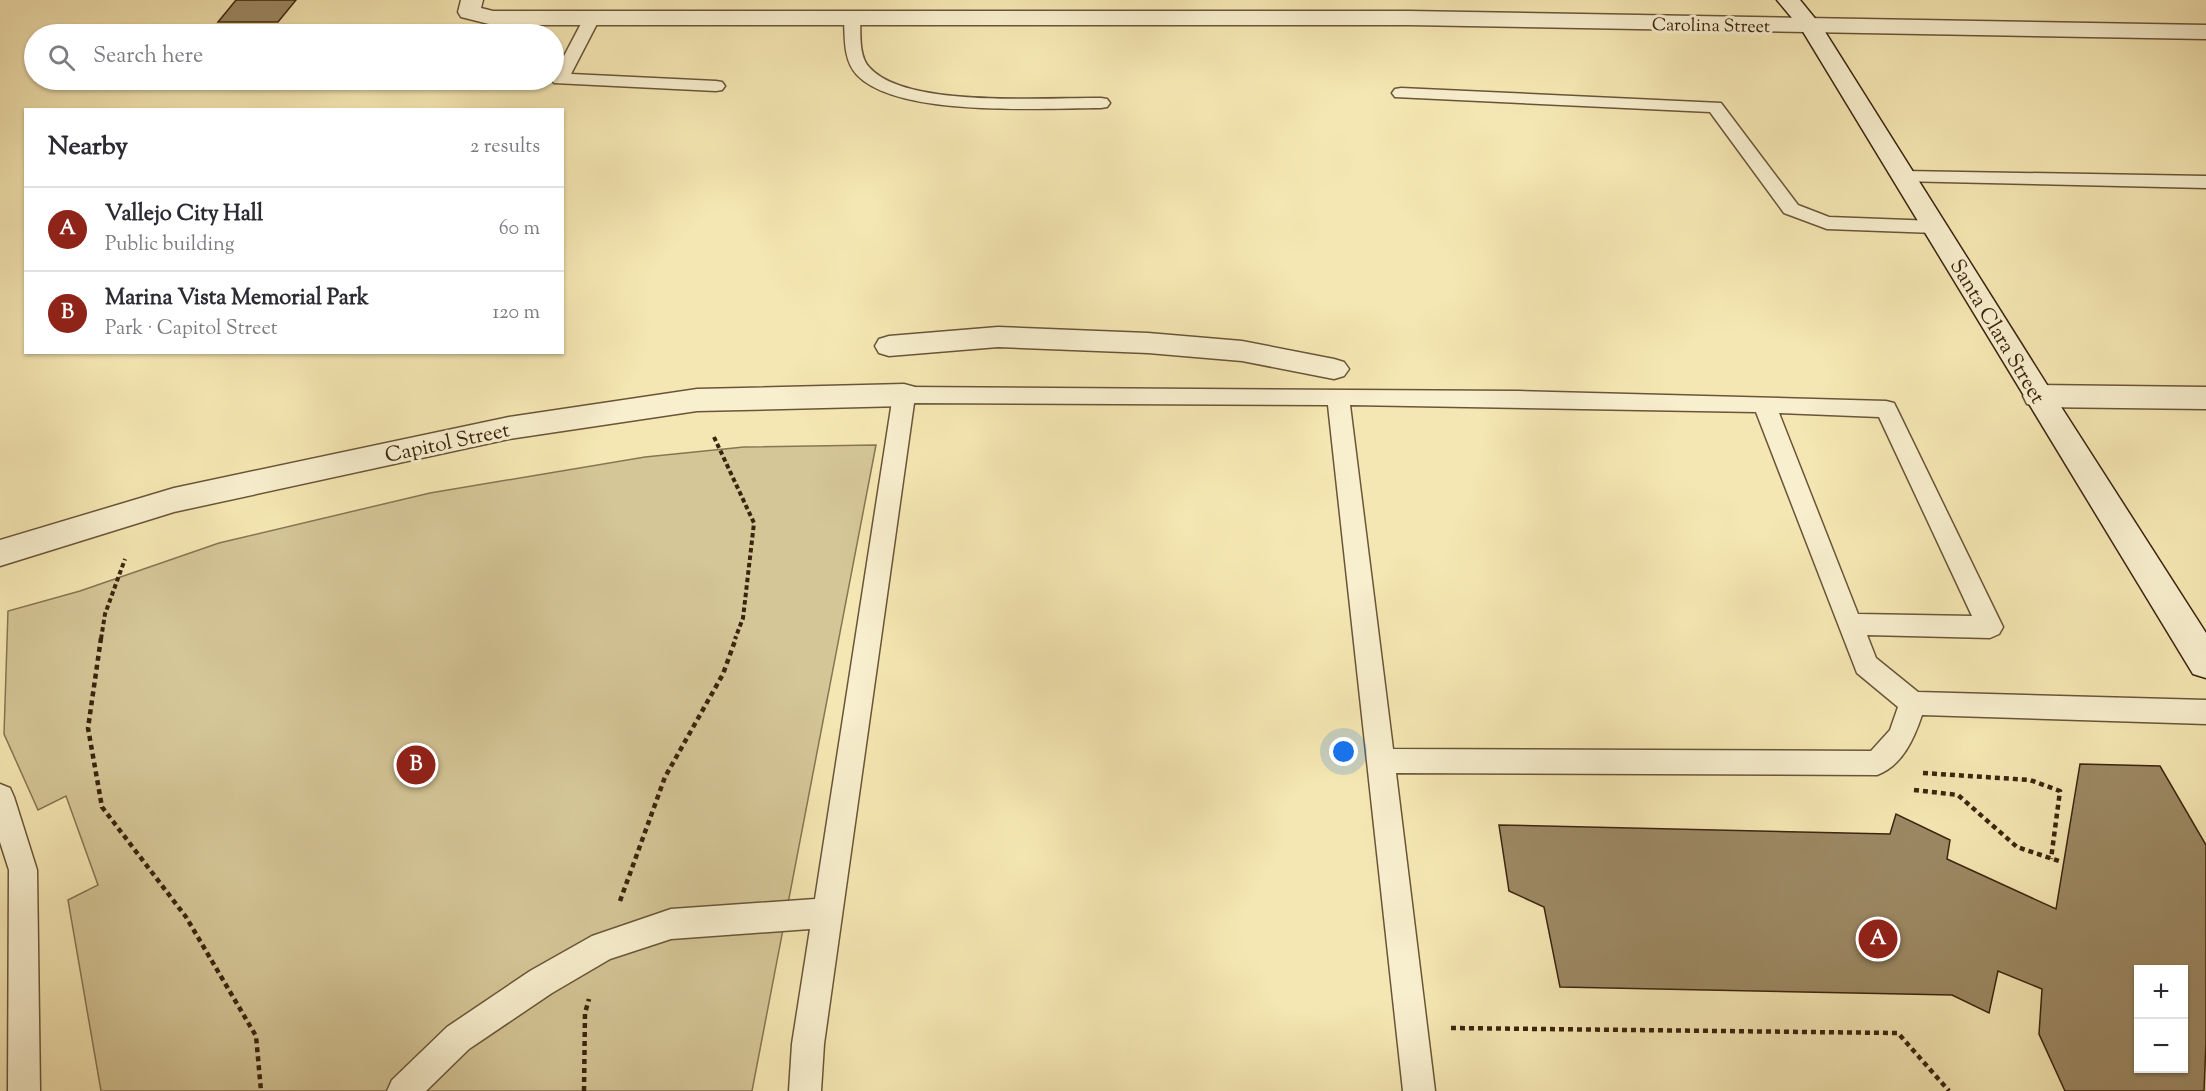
<!DOCTYPE html>
<meta charset="utf-8">
<style>
body{margin:0;font-family:"Sorts Mill Goudy",serif;background:#f2f2f3;color:#2b2b33}
.controls{position:absolute;right:18px;bottom:18px;display:grid;overflow:hidden;border-radius:0px;box-shadow:0 2px 4px #0004}
.controls button{width:54px;height:54px;display:grid;place-items:center;padding:0;border:0;border-bottom:2px solid #e1e1e2;background:#fff;color:#2b2b33;font:30px sans-serif}
.you{position:absolute;left:1344px;top:752px;width:21px;height:21px;margin:-15px;border:4px solid #fff;border-radius:50%;background:#1a73e8;box-shadow:0 0 0 9px #1a73e833}
.badge{display:grid;place-items:center;width:39px;height:39px;border-radius:50%;background:#8f2418;color:#fff;font-size:20px;font-weight:700}
.pin{position:absolute;translate:-50% -50%;border:3px solid #fff;box-shadow:0 2px 6px #0006}
.list{margin:0;padding:0;list-style:none}
h2{display:flex;justify-content:space-between;align-items:center;height:78px;margin:0;padding:0 24px;font-size:26px}
h2 small{font-size:20px;font-weight:400;color:#7c7c81}
.list li{display:grid;grid-template-columns:39px 1fr auto;gap:18px;align-items:center;box-sizing:border-box;height:84px;padding:0 24px;border-top:2px solid #e1e1e2}
.list b{display:block;font-size:22px;white-space:nowrap}
.list p{margin:0;font-size:20px;white-space:nowrap;color:#7c7c81}
.list em{font-size:20px;font-style:normal;color:#7c7c81}
.icon{flex:none;width:33px;height:33px;fill:none;stroke:currentColor;stroke-width:2;stroke-linecap:round;stroke-linejoin:round}
.map{position:relative;flex:none;width:2206px;height:1091px;overflow:hidden}
.search{position:absolute;background:#fff;box-shadow:0 2px 4px #0004;left:24px;top:24px;width:540px;height:66px;display:flex;align-items:center;gap:15px;box-sizing:border-box;padding:0 21px;border-radius:33px;color:#7c7c81;font-size:22px}
.panel{position:absolute;background:#fff;box-shadow:0 2px 4px #0004;left:24px;top:108px;width:540px;height:246px;border-radius:0px}
.map>svg:first-child{display:block}
</style>
<div class="map">
<svg width="2206" height="1091" viewBox="0 0 2206 1091">
<rect width="100%" height="100%" fill="#f5e7b3"/>
<filter id="stains"><feTurbulence type="fractalNoise" baseFrequency=".00333" numOctaves="4"/><feColorMatrix values="0 0 0 0 .2 0 0 0 0 .09 0 0 0 0 .02 0 0 0 .5 -.17"/></filter>
<radialGradient id="worn" r=".72"><stop offset=".6" stop-color="#630" stop-opacity="0"/><stop offset="1" stop-color="#630" stop-opacity=".3"/></radialGradient>
<polygon fill="#d5c697" stroke="#887553" stroke-width="1.5" points="876,445 752,1091 101,1091 68,900 98,885 66,796 38,810 4,734 8,611 80,591 219,543 430,493 645,457 744,447"/>
<g fill="#9c8964" stroke="#3b240f" stroke-width="1.5" fill-rule="evenodd">
<polygon points="236,0 296,0 278,22 218,22"/>
<path d="M 2080,764 L 2160,766 L 2206,845 L 2206,1043 L 2204,1091 L 2065,1091 L 2039,1034 L 2042,989 L 1998,971 L 1989,1013 L 1952,995 L 1560,987 L 1544,907 L 1509,891 L 1499,825 L 1890,834 L 1896,814 L 1950,840 L 1947,859 L 2056,909 ZM 2138,970 L 2184,970 L 2184,1068 L 2138,1068 Z"/>
</g>
<g fill="none" stroke-linecap="round" stroke-linejoin="round">
<g stroke="#6a5538" stroke-width="3">
<g id="lane">
<polygon points="592,13 600,18 571,74 716,81 722,82 725,86 722,90 716,91 554,83 552,80 554,75 584,18"/>
<path d="M 852,13 L 860,18 C 861,32 858,55 869,67 C 905,109 1047,97 1101,98 L 1107,99 L 1110,103 L 1107,107 L 1101,108 C 1044,108 898,118 857,75 C 843,60 845,37 844,18 Z"/>
<polygon points="1401,88 1721,103 1798,205 1829,217 1935,221 1942,223 1945,227 1942,231 1935,233 1827,229 1784,213 1710,112 1395,97 1392,93 1395,89"/>
<polygon points="1904,171 2206,176 2206,188 1897,181 1895,177 1897,173"/>
<path d="M 904,387 L 1518,391 L 1886,401 L 1894,403 L 1897,409 L 2003,627 L 1999,634 L 1990,638 L 1867,635 L 1876,658 L 1918,692 L 2206,700 L 2206,724 L 1922,715 C 1914,739 1902,766 1877,775 L 1396,773 L 1435,1091 L 1403,1091 L 1328,405 L 914,403 L 824,1044 L 821,1091 L 789,1091 L 792,1044 L 810,929 L 671,939 L 610,959 L 552,993 L 469,1049 L 426,1091 L 387,1091 L 392,1080 L 447,1027 L 530,971 L 592,936 L 671,909 L 815,899 L 893,395 L 896,389 ZM 1350,405 L 1756,412 L 1857,673 L 1898,707 L 1890,730 L 1871,751 L 1393,749 ZM 1779,413 L 1879,417 L 1972,616 L 1858,614 Z"/>
<polygon points="0,784 10,788 14,797 37,870 40,1091 8,1091 9,870 0,842"/>
</g>
</g>
<g stroke="#6a5538" stroke-width="3">
<g id="street">
<polygon points="461,0 483,0 481,8 493,11 1409,11 2206,25 2206,39 1409,25 493,25 461,17 458,12"/>
<polygon points="998,327 1148,333 1242,341 1334,359 1344,362 1349,369 1344,376 1334,379 1242,361 1148,353 998,347 889,356 879,353 875,346 879,339 889,336"/>
<polygon points="904,384 915,387 919,395 915,403 904,406 697,411 509,439 174,512 0,566 0,540 174,488 509,417 697,389"/>
<polygon points="2038,385 2206,387 2206,409 2038,407 2027,404 2023,396 2027,388"/>
</g>
</g>
<g stroke="#3b240f" stroke-width="3">
<polygon id="secondary" points="1777,0 1800,0 1822,27 2049,388 2206,633 2206,678 2193,674 1802,30"/>
</g>
<g stroke="#3b240f" stroke-width="4" stroke-dasharray="4.5 3" stroke-linecap="butt">
<polyline points="714,437 754,523 743,618 735,639"/>
<polyline points="101,639 105,614 125,559"/>
</g>
<g stroke="#3b240f" stroke-width="4.5" stroke-dasharray="5 4" stroke-linecap="butt">
<polyline points="101,638 88,728 102,807 186,917 256,1036 261,1091"/>
<polyline points="1923,773 2030,780 2060,791 2051,859"/>
<polyline points="1914,790 1958,795 2017,847 2062,862"/>
<polyline points="620,901 665,777 723,674 736,638"/>
<polyline points="1451,1028 1898,1033 1949,1091"/>
<polyline points="584,1091 585,1013 589,999"/>
</g>
<use href="#lane" fill="#f8efce" fill-rule="evenodd"/>
<use href="#street" fill="#f8efce" fill-rule="evenodd"/>
<use href="#secondary" fill="#f8efce" fill-rule="evenodd"/>
</g>
<g text-anchor="middle" stroke-width="6" stroke-linejoin="round" paint-order="stroke">
<g font-size="18" fill="#3b240f" stroke="#f8efce">
<text transform="translate(1711 25) rotate(1)" y="6">Carolina Street</text>
</g>
<g font-size="21" fill="#3b240f" stroke="#f8efce">
<text transform="translate(1998 331) rotate(59)" y="7">Santa Clara Street</text>
<text transform="translate(447 442) rotate(-12)" y="7">Capitol Street</text>
</g>
</g>
<rect width="100%" height="100%" filter="url(#stains)"/>
<rect width="100%" height="100%" fill="url(#worn)"/>
</svg>
<div class="controls">
<button>+</button>
<button>−</button>
</div>
<div class="you"></div>
<div class="pin badge" style="left:1878px;top:939px">A</div>
<div class="pin badge" style="left:416px;top:765px">B</div>
<div class="search"><svg class="icon" aria-label="search" viewBox="0 0 24 24"><circle cx="10" cy="10" r="6"/><path d="M15 15l6 6"/></svg>Search here</div>
<section class="panel">
<h2>Nearby<small>2 results</small></h2>
<ul class="list">
<li><span class="badge">A</span><div><b>Vallejo City Hall</b><p>Public building</p></div><em>60 m</em></li>
<li><span class="badge">B</span><div><b>Marina Vista Memorial Park</b><p>Park · Capitol Street</p></div><em>120 m</em></li>
</ul>
</section>
</div>
